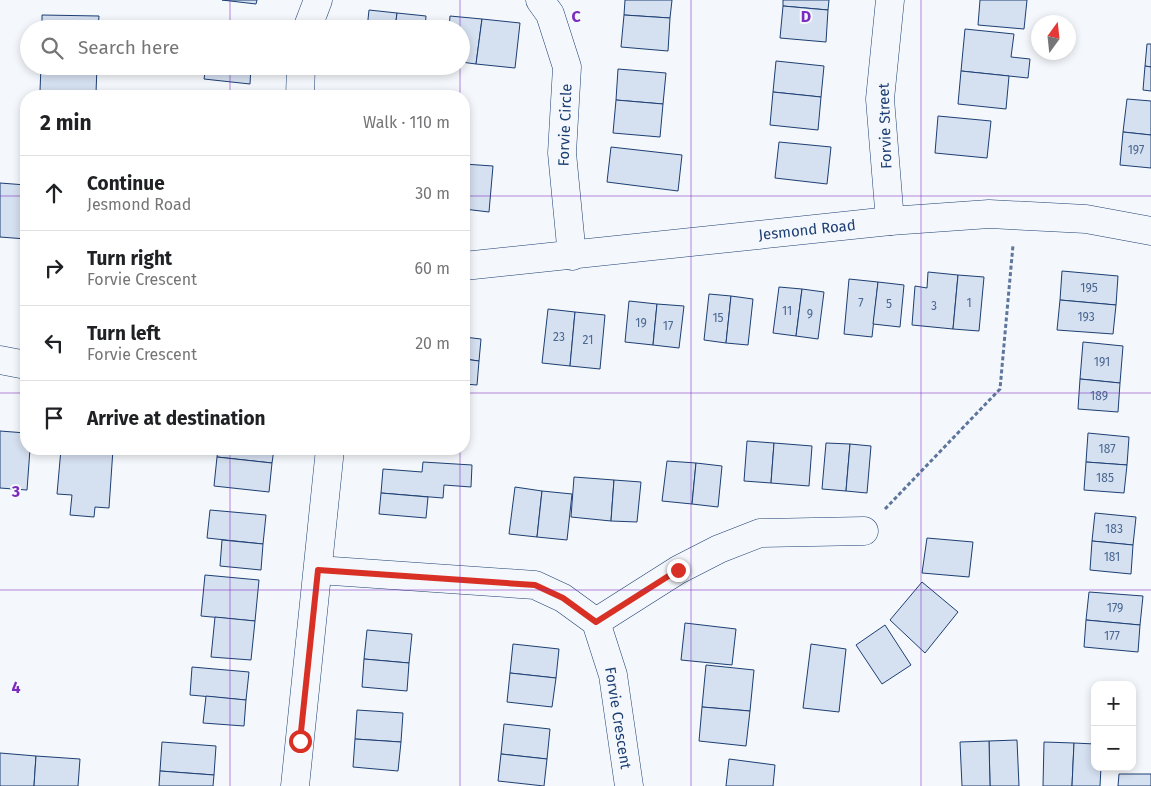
<!DOCTYPE html>
<meta charset="utf-8">
<style>
body{margin:0;font-family:"Fira Sans",sans-serif;background:#f6f6f6;color:#202124}
.controls{position:absolute;right:15px;bottom:15px;display:grid;overflow:hidden;border-radius:10px;box-shadow:0 2px 8px #0003}
.controls button{width:45px;height:45px;display:grid;place-items:center;padding:0;border:0;border-bottom:1px solid #e0e0e0;background:#fff;color:#202124;font:25px sans-serif}
.compass{position:absolute;left:1031px;top:15px;width:45px;height:45px;border-radius:50%;background:#fff;box-shadow:0 2px 8px #0003;rotate:15deg}
.stop{position:absolute;width:15px;height:15px;margin:-11px;border:4px solid #d93025;border-radius:50%;background:#fff}
.stop.end{background:#d93025;border-color:#fff;box-shadow:0 1px 5px #0008}
.list{margin:0;padding:0;list-style:none}
h2{display:flex;justify-content:space-between;align-items:center;height:65px;margin:0;padding:0 20px;font-size:21px}
h2 small{font-size:16px;font-weight:400;color:#757577}
.list li{display:grid;grid-template-columns:32px 1fr auto;gap:15px;align-items:center;box-sizing:border-box;height:75px;padding:0 20px;border-top:1px solid #e0e0e0}
.list b{display:block;font-size:19px;white-space:nowrap}
.list p{margin:0;font-size:16px;white-space:nowrap;color:#757577}
.list em{font-size:16px;font-style:normal;color:#757577}
.icon{flex:none;width:28px;height:28px;fill:none;stroke:currentColor;stroke-width:2;stroke-linecap:round;stroke-linejoin:round}
.map{position:relative;flex:none;width:1151px;height:786px;overflow:hidden}
.search{position:absolute;background:#fff;box-shadow:0 2px 8px #0003;left:20px;top:20px;width:450px;height:55px;display:flex;align-items:center;gap:12px;box-sizing:border-box;padding:0 18px;border-radius:28px;color:#757577;font-size:19px}
.panel{position:absolute;background:#fff;box-shadow:0 2px 8px #0003;left:20px;top:90px;width:450px;height:365px;border-radius:20px}
.map>svg:first-child{display:block}
</style>
<div class="map">
<svg width="1151" height="786" viewBox="0 0 1151 786">
<rect width="100%" height="100%" fill="#f4f7fb"/>
<g fill="#d5e0f0" stroke="#1d3f73">
<polygon points="222,0 257,0 256,4"/>
<polygon points="625,0 672,0 670,18 624,15"/>
<polygon points="783,0 829,0 828,10 783,6"/>
<polygon points="980,0 1027,0 1024,29 978,25"/>
<polygon points="783,6 828,10 826,42 780,38"/>
<polygon points="369,10 397,13 395,29 367,29"/>
<polygon points="397,13 426,16 425,29 395,29"/>
<polygon points="42,15 99,16 98,29 42,29"/>
<polygon points="624,15 670,18 668,51 621,47"/>
<polygon points="450,16 482,19 476,64 461,62 461,29 449,29"/>
<polygon points="482,19 520,23 515,68 476,64"/>
<polygon points="210,22 256,27 255,29 209,29"/>
<polygon points="965,29 1014,34 1011,57 1030,59 1028,78 961,71"/>
<polygon points="1147,44 1151,44 1151,67 1145,66"/>
<polygon points="776,61 824,66 821,97 773,92"/>
<polygon points="41,66 97,66 96,93 40,91"/>
<polygon points="206,66 251,66 250,84 204,79"/>
<polygon points="1145,66 1151,67 1151,91 1143,90"/>
<polygon points="618,69 666,73 663,104 616,100"/>
<polygon points="961,71 1009,76 1006,109 958,104"/>
<polygon points="773,92 821,97 818,130 770,125"/>
<polygon points="1127,99 1151,101 1151,135 1123,132"/>
<polygon points="616,100 663,104 660,137 613,133"/>
<polygon points="938,116 991,121 987,158 935,153"/>
<polygon points="1123,132 1151,135 1151,168 1120,165"/>
<polygon points="779,142 831,147 827,184 775,178"/>
<polygon points="611,147 682,155 678,191 607,182"/>
<polygon points="464,164 493,166 489,212 464,209"/>
<polygon points="0,183 26,185 26,239 0,237"/>
<polygon points="1062,271 1118,276 1116,305 1060,300"/>
<polygon points="928,272 958,275 953,329 912,325 915,286 927,288"/>
<polygon points="958,275 984,277 979,331 953,329"/>
<polygon points="849,279 878,282 872,337 844,334"/>
<polygon points="878,282 904,285 900,327 873,324"/>
<polygon points="779,287 802,289 796,336 773,333"/>
<polygon points="802,289 824,292 818,339 796,336"/>
<polygon points="709,294 731,296 726,343 704,340"/>
<polygon points="731,296 753,299 748,345 726,343"/>
<polygon points="1060,300 1116,305 1113,334 1057,330"/>
<polygon points="629,301 657,304 653,345 625,342"/>
<polygon points="657,304 684,306 679,348 653,345"/>
<polygon points="548,309 575,312 570,366 542,363"/>
<polygon points="575,312 605,315 600,369 570,366"/>
<polygon points="464,337 481,339 479,361 464,359"/>
<polygon points="1083,342 1123,346 1120,383 1080,379"/>
<polygon points="464,359 479,361 477,385 464,384"/>
<polygon points="1080,379 1120,383 1118,412 1078,409"/>
<polygon points="0,431 26,433 26,449 30,449 27,490 0,488"/>
<polygon points="1088,433 1129,437 1127,465 1086,462"/>
<polygon points="747,441 774,443 771,483 744,481"/>
<polygon points="774,443 812,446 809,486 771,483"/>
<polygon points="826,443 850,444 846,491 822,489"/>
<polygon points="850,444 871,446 867,493 846,491"/>
<polygon points="61,449 113,449 109,508 95,507 94,517 70,515 72,495 57,494"/>
<polygon points="218,449 274,449 272,463 217,457"/>
<polygon points="412,449 452,449 452,453"/>
<polygon points="217,457 272,463 269,492 214,486"/>
<polygon points="667,461 696,463 692,504 662,501"/>
<polygon points="423,462 472,465 471,487 444,485 443,498 381,493 383,469 422,472"/>
<polygon points="1086,462 1127,465 1124,493 1084,490"/>
<polygon points="696,463 722,466 718,507 692,504"/>
<polygon points="574,477 614,480 611,521 571,517"/>
<polygon points="614,480 641,482 637,522 611,521"/>
<polygon points="515,487 542,491 537,537 509,534"/>
<polygon points="542,491 572,494 567,540 537,537"/>
<polygon points="381,493 428,497 426,518 379,514"/>
<polygon points="210,510 266,515 263,544 207,538"/>
<polygon points="1095,513 1136,517 1133,545 1092,541"/>
<polygon points="927,538 973,542 969,577 922,573"/>
<polygon points="222,540 263,544 261,570 220,566"/>
<polygon points="1092,541 1133,545 1131,574 1090,570"/>
<polygon points="205,575 259,580 255,621 201,616"/>
<polygon points="922,582 958,612 925,653 890,620"/>
<polygon points="1089,592 1143,596 1140,625 1086,620"/>
<polygon points="215,617 255,621 251,660 211,657"/>
<polygon points="1086,620 1140,625 1138,652 1084,647"/>
<polygon points="685,623 736,629 732,665 681,660"/>
<polygon points="885,625 911,665 882,684 856,645"/>
<polygon points="367,630 412,634 409,663 364,659"/>
<polygon points="513,644 559,649 556,678 510,673"/>
<polygon points="811,644 846,649 839,712 803,708"/>
<polygon points="364,659 409,663 407,691 362,687"/>
<polygon points="706,665 754,670 750,711 702,707"/>
<polygon points="192,667 249,672 246,700 190,695"/>
<polygon points="510,673 556,678 552,707 507,702"/>
<polygon points="206,696 246,700 244,726 203,723"/>
<polygon points="702,707 750,711 746,746 699,741"/>
<polygon points="357,710 403,713 401,742 355,739"/>
<polygon points="504,724 550,729 547,759 501,754"/>
<polygon points="355,739 401,742 398,771 353,767"/>
<polygon points="1017,740 1019,786 990,786 989,741"/>
<polygon points="989,741 990,786 962,786 960,742"/>
<polygon points="162,742 216,746 214,775 160,771"/>
<polygon points="1044,742 1074,743 1072,786 1043,786"/>
<polygon points="1074,743 1095,744 1095,767 1101,767 1100,786 1072,786"/>
<polygon points="0,753 36,756 34,786 0,786"/>
<polygon points="501,754 547,759 544,786 498,781"/>
<polygon points="36,756 80,759 78,786 34,786"/>
<polygon points="729,759 775,765 773,786 726,786"/>
<polygon points="160,771 214,775 213,786 159,786"/>
<polygon points="1119,774 1151,774 1151,786 1118,786"/>
</g>
<g fill="none" stroke-linecap="round" stroke-linejoin="round">
<g stroke="#1d3f73" stroke-width="29">
<g id="minor">
<polyline points="540,0 550,14 567,67 562,153 572,256"/>
<polyline points="307,29 318,0"/>
<polyline points="300,96 301,66"/>
<polyline points="890,221 880,99 890,0"/>
<polyline points="464,266 890,221 989,214 1086,219 1151,231"/>
<polyline points="0,360 26,365"/>
<polyline points="318,570 535,585 563,598 596,622 613,675 629,786"/>
<polyline points="596,622 678,570 719,549 760,533 864,531"/>
<polyline points="295,786 330,449"/>
</g>
</g>
<polyline stroke="#5e769c" stroke-width="3" stroke-dasharray="4 2.5" stroke-linecap="butt" points="885,509 1000,389 1013,245"/>
<use href="#minor" stroke="#f4f7fb" stroke-width="28"/>
</g>
<g fill="none" stroke-linecap="round" stroke-linejoin="round">
<polyline stroke="#d93025" stroke-width="6" points="300,741 318,570 535,585 563,598 596,622 678,570"/>
</g>
<path fill="none" stroke="#7b2cbf" stroke-width="1" stroke-opacity="0.55" d="M 230,0 L 230,29M 460,0 L 460,29M 691,0 L 691,786M 921,0 L 921,786M 230,66 L 230,96M 460,66 L 460,96M 0,196 L 26,196M 464,196 L 1151,196M 0,393 L 26,393M 464,393 L 1151,393M 230,449 L 230,786M 460,449 L 460,786M 0,590 L 1151,590"/>
<g text-anchor="middle" stroke-width="4" stroke-linejoin="round" paint-order="stroke">
<g font-size="12" fill="#4b6792">
<text x="1136" y="154">197</text>
<text x="1089" y="292">195</text>
<text x="861" y="307">7</text>
<text x="969" y="307">1</text>
<text x="889" y="308">5</text>
<text x="934" y="310">3</text>
<text x="787" y="315">11</text>
<text x="810" y="318">9</text>
<text x="1086" y="321">193</text>
<text x="718" y="322">15</text>
<text x="641" y="327">19</text>
<text x="668" y="330">17</text>
<text x="559" y="341">23</text>
<text x="588" y="344">21</text>
<text x="1102" y="366">191</text>
<text x="1099" y="400">189</text>
<text x="1107" y="453">187</text>
<text x="1105" y="482">185</text>
<text x="1114" y="533">183</text>
<text x="1112" y="561">181</text>
<text x="1115" y="612">179</text>
<text x="1112" y="640">177</text>
</g>
<g font-size="15" fill="#1d3f73" stroke="#f4f7fb">
<text transform="translate(565 125) rotate(-88)" y="5">Forvie Circle</text>
<text transform="translate(885 126) rotate(-92)" y="5">Forvie Street</text>
<text transform="translate(807 230) rotate(-6)" y="5">Jesmond Road</text>
<text transform="translate(618 718) rotate(81)" y="5">Forvie Crescent</text>
</g>
</g>
<g font-size="16" text-anchor="middle" font-weight="bold" fill="#7b2cbf" stroke="#f4f7fb" stroke-width="4" stroke-linejoin="round" paint-order="stroke">
<text x="576" y="22">C</text>
<text x="806" y="22">D</text>
<text x="16" y="497">3</text>
<text x="16" y="693">4</text>
</g>
</svg>
<div class="controls">
<button>+</button>
<button>−</button>
</div>
<svg class="compass" viewBox="-18 -18 36 36"><path d="M0-13l5 13h-10z" fill="#e53935"/><path d="M0 13l5-13h-10z" fill="#757577"/></svg>
<div class="stop" style="left:300px;top:741px"></div>
<div class="stop end" style="left:678px;top:570px"></div>
<div class="search"><svg class="icon" aria-label="search" viewBox="0 0 24 24"><circle cx="10" cy="10" r="6"/><path d="M15 15l6 6"/></svg>Search here</div>
<section class="panel">
<h2>2 min<small>Walk · 110 m</small></h2>
<ul class="list">
<li><svg class="icon" aria-label="ahead" viewBox="0 0 24 24"><path d="M12 20V5M6 11l6-6 6 6"/></svg><div><b>Continue</b><p>Jesmond Road</p></div><em>30 m</em></li>
<li><svg class="icon" aria-label="right" viewBox="0 0 24 24"><path d="M7 20v-9h11M14 6l5 5-5 5"/></svg><div><b>Turn right</b><p>Forvie Crescent</p></div><em>60 m</em></li>
<li><svg class="icon" aria-label="left" viewBox="0 0 24 24"><path d="M17 20v-9H6M10 6l-5 5 5 5"/></svg><div><b>Turn left</b><p>Forvie Crescent</p></div><em>20 m</em></li>
<li><svg class="icon" aria-label="arrive" viewBox="0 0 24 24"><path d="M6 21V4h12l-3 4 3 4H6"/></svg><div><b>Arrive at destination</b></div></li>
</ul>
</section>
</div>
